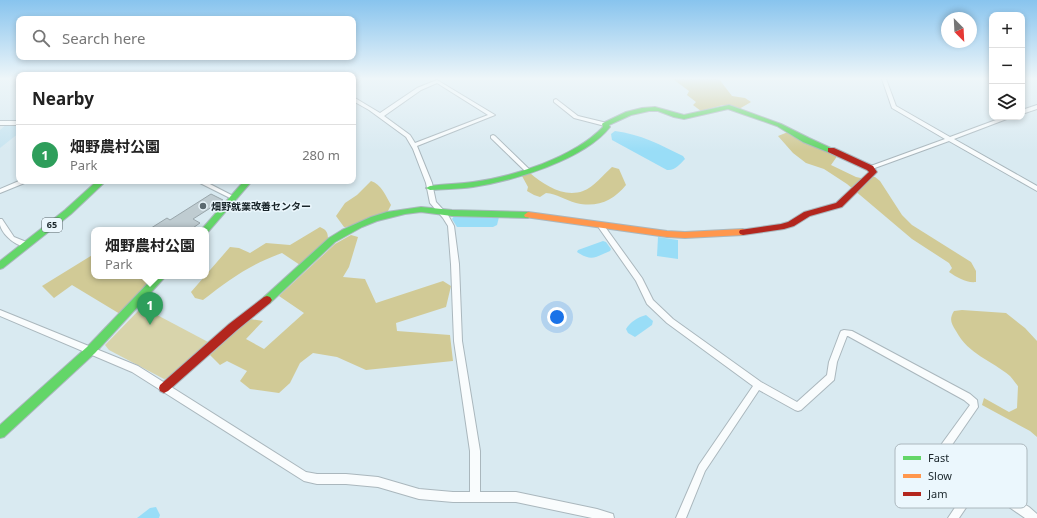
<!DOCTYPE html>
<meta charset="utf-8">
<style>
body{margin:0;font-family:"Noto Sans","Noto Sans JP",sans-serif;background:#f2f2f2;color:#222}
.controls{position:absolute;right:12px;top:12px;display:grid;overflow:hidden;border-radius:8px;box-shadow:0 2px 6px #0003}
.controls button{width:36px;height:36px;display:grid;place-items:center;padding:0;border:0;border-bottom:1px solid #e0e0e0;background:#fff;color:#222;font:20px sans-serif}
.compass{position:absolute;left:941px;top:12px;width:36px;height:36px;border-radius:50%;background:#fff;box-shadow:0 2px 6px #0003;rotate:156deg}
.you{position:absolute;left:557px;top:317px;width:14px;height:14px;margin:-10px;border:3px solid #fff;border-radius:50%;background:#1a73e8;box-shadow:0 0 0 6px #1a73e833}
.badge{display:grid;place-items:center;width:26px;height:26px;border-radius:50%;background:#7c3aed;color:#fff;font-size:13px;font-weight:700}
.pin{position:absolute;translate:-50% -33px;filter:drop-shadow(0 1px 2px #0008)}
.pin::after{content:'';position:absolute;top:21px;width:14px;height:12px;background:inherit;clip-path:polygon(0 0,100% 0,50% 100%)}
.popup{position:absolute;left:91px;top:227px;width:118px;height:52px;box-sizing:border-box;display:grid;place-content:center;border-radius:8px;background:#fff;filter:drop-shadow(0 1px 3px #0005);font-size:13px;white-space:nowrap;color:#767676}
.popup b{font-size:15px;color:#222}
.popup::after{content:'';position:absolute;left:50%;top:100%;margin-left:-8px;border:8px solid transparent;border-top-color:#fff}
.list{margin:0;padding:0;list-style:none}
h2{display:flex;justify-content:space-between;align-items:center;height:52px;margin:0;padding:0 16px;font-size:17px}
h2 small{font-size:13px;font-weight:400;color:#767676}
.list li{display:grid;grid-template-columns:26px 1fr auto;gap:12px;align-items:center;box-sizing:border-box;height:60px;padding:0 16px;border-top:1px solid #e0e0e0}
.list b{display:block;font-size:15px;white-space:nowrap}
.list p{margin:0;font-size:13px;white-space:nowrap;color:#767676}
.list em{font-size:13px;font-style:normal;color:#767676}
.icon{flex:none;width:22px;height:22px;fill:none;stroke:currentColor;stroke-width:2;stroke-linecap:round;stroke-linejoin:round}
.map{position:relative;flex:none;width:1037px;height:518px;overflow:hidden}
.search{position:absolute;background:#fff;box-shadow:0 2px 6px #0003;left:16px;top:16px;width:340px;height:44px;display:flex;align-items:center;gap:10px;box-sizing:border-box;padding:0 14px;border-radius:8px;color:#767676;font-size:15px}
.panel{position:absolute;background:#fff;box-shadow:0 2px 6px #0003;left:16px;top:72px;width:340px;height:112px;border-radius:8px}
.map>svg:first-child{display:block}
</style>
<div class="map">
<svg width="1037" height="518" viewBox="0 0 1037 518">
<rect width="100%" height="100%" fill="#d9eaf1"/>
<polygon fill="#c7e4f0" points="7,124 19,124 19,133 0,148 0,130"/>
<polygon fill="#d8d4ab" points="142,307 210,343 171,377 164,379 109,350 105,345"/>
<g fill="#d1ca96">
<polygon points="673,79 719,79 732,96 745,98 751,102 739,109 723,105 701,111 693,105 696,102 687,95 689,91"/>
<path d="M 788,132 L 838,155 L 831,165 L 856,177 L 870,180 L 872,177 L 875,177 L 880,181 L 902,215 L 912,225 L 971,262 L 976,271 L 976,282 C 966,283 958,278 949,272 L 952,268 L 949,263 L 912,239 L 847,184 L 824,169 L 806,163 L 793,153 L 778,136 Z"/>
<path d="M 612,167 L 619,169 L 626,185 C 613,201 597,208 576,203 C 565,200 557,194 546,193 L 540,197 L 534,195 L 527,191 L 528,187 L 522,176 L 530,173 C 544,185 564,198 583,191 C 594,187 603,175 612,167 Z"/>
<path d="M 371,181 C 381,184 386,196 391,205 C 390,207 389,209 388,211 C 381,217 353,227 344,227 L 336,216 L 345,203 L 357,195 Z"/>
<path d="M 320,227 C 327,230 328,233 328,240 L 300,265 L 282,253 C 249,265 230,279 203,300 L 195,298 L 191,292 L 230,247 L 239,248 L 250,253 L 266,243 L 290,245 Z"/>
<polygon points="351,235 358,237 349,267 343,277 365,279 376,303 443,281 451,286 446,307 396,323 397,331 450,335 453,361 366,370 337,357 313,353 300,363 290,383 279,393 250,389 240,381 247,371 227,361 220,365 210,355 250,319 263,321 246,339 264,349 304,313 279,296 335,244"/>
<polygon points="94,254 94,276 147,276 152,278 120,314 72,285 54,298 42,286"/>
<path d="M 962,310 L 1006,313 L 1025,328 L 1037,341 L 1037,437 L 1030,431 L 982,405 L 984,398 L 1009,412 L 1017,408 L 1018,386 C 1015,383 1013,379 1010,376 C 991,360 969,355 956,331 C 951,323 949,319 954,311 Z"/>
</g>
<g fill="#99ddf7">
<path d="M 615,131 C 640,134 661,145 683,156 L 685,159 C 680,164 675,171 667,170 L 612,140 L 611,134 Z"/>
<polygon points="455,215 497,217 499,217 497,225 493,227 457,227 452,219"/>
<polygon points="658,237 678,240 678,259 657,256"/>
<path d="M 603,241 L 606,242 L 611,249 L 610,251 C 595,257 592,262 577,252 L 578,250 Z"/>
<path d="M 646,315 L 653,321 L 652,325 L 635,337 L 628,333 L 626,329 C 630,322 638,317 646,315 Z"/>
<polygon points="156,507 160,515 159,518 137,518 150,508"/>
</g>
<polygon fill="#bfccd1" stroke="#99a6ab" points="211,194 223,200 193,219 200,223 190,230 148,230 167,218 170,220"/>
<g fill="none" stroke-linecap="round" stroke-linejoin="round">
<g stroke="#aab7bd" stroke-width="2">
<g id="street">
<polygon points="882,79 886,79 896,106 950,137 1004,117 1012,117 954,139 1037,186 1037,191 949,141 872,169 868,169 868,167 945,139 892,108"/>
<path d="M 437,80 L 495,115 L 417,146 L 432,183 L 436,202 L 448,215 L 454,226 L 459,264 L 462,341 L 480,451 L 480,492 L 516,492 L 597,509 L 613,514 L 614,518 L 592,518 L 516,502 L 453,502 L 419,499 L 378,487 L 346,484 L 317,484 L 304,481 L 132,372 L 0,316 L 0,310 L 138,366 L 306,472 L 317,474 L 346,474 L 378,477 L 419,489 L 453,492 L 470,492 L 470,451 L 454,341 L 451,264 L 448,226 L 443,218 L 430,203 L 426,183 L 413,149 L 406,137 L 369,110 L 353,101 L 353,97 L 355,98 L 380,113 L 417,88 ZM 437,83 L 488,115 L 415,143 L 410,135 L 384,116 L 421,90 Z"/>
<polygon points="556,99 578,116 607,123 608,124 605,126 574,118 554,102 554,100"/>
<polygon points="1037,105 1037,109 1022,114 1022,110"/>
<rect x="0" y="121" width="19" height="4"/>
<polygon points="493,135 495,136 529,169 529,171 525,171 491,138 491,136"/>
<polygon points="19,181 28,181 27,182 0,193 0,189"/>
<polygon points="196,181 204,181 237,198 236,199 232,199"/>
<path d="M 0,219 L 2,219 L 14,237 L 29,243 L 30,245 L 29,247 C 18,248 3,236 0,225 C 0,223 0,221 0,219 Z"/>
<polygon points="599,224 603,224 642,278 653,300 673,319 761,382 797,402 827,375 829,362 840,333 841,331 844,330 852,331 970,394 977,400 978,407 945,455 1029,507 1037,514 1037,518 1025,518 980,487 959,518 948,518 972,482 935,459 933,456 970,405 964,400 848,336 847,336 837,362 834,380 801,410 798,411 795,410 759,390 705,471 686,518 676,518 699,465 753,386 667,323 647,304 636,281 599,228 598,226"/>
</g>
</g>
<g stroke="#aab7bd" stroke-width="2">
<g id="fast">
<polygon points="353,79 357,79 353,82"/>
<path d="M 729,105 L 781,124 L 809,138 L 835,150 L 831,152 L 828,152 L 803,142 L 777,126 L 728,109 L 684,119 L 674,117 L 658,111 L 649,111 L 631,115 L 609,125 L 610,127 C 584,160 513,181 473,187 C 458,189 444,189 430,190 L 426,188 L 430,186 C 444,184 459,184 473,182 C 515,176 573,158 603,127 L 602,124 L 603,123 L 626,112 L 642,108 L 655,107 L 684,115 Z"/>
<polygon points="97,181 106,181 71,214 3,268 0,269 0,261 65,210"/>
<polygon points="244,181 252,181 208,232 206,233 206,230 201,230"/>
<polygon points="421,207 452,210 528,212 532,215 528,218 452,216 421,212 405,214 377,221 362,227 335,242 270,303 264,303 262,300 264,297 329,238 342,230 371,217 387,212"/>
<polygon points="155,276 166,276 95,353 4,437 0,438 0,425 87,347"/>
</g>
</g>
<g stroke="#aab7bd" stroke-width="2">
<polygon id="slow" points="528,212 667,231 685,232 743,229 747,232 743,235 685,238 667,237 525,217 524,215"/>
</g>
<g stroke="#aab7bd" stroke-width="2">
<g id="jam">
<polygon points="828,148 834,148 873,166 877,172 842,207 810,216 794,226 784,229 743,235 740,234 739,232 740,230 781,224 788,222 804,212 836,203 869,172 867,170 828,152"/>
<polygon points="267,296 270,297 272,300 270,303 237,330 168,391 164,393 160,391 159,388 160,385 229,324 264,297"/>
</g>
</g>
<use href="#street" fill="#f9fcfd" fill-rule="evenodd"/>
<use href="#fast" fill="#63d668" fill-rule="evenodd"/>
<use href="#slow" fill="#ff974d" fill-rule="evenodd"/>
<use href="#jam" fill="#b3261e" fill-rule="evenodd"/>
</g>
<linearGradient id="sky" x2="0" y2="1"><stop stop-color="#88c4ee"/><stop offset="0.52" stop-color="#eef6f9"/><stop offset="1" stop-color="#eef6f9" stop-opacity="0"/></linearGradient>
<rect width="1037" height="151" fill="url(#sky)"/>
<circle fill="#5c6a70" stroke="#ebf7fd" stroke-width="1.5" cx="203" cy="206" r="4"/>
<g text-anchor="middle" stroke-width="3" stroke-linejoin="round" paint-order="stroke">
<rect fill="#ebf7fd" stroke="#586469" stroke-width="1" x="42" y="218" width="20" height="14" rx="3"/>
<g font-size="9" font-weight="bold" fill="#19252a">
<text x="52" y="228">65</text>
</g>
<g font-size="10" font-weight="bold" fill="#19252a" stroke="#ebf7fd" text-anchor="start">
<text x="211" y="210">畑野就業改善センター</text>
</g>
</g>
<rect x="895" y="444" width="132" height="64" rx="6" fill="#ebf7fd" stroke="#acb8be" stroke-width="1"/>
<rect x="903" y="456" width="18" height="4" fill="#63d668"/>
<rect x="903" y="474" width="18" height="4" fill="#ff974d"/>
<rect x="903" y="492" width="18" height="4" fill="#b3261e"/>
<g font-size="11" fill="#19252a">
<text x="928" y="462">Fast</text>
<text x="928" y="480">Slow</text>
<text x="928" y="498">Jam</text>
</g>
</svg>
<div class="controls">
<button>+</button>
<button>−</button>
<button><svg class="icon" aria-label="layers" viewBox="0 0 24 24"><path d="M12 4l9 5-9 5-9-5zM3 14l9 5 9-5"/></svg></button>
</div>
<svg class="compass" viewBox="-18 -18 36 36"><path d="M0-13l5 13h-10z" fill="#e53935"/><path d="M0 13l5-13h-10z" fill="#767676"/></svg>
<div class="you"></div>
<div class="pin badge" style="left:150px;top:325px;background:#2e9e5b">1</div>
<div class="popup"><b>畑野農村公園</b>Park</div>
<div class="search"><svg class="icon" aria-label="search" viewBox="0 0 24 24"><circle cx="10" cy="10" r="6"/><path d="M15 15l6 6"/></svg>Search here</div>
<section class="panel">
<h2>Nearby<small></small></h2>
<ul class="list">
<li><span class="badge" style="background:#2e9e5b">1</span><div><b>畑野農村公園</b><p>Park</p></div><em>280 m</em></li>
</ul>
</section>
</div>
